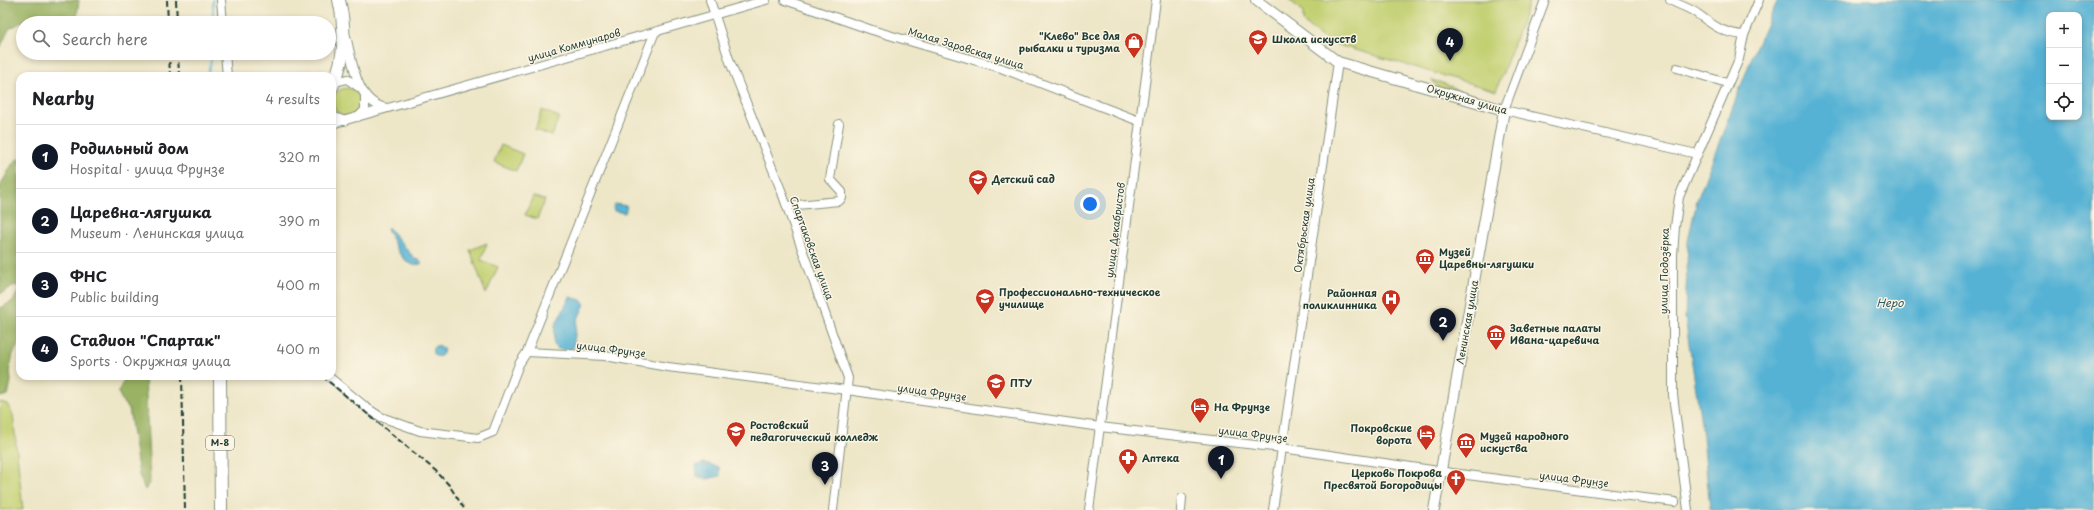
<!DOCTYPE html>
<meta charset="utf-8">
<style>
body{margin:0;font-family:"Playpen Sans",sans-serif;background:#f6f6f6;color:#202124}
.controls{position:absolute;right:12px;top:12px;display:grid;overflow:hidden;border-radius:8px;box-shadow:0 2px 6px #0003}
.controls button{width:36px;height:36px;display:grid;place-items:center;padding:0;border:0;border-bottom:1px solid #e0e0e0;background:#fff;color:#202124;font:20px sans-serif}
.you{position:absolute;left:1090px;top:204px;width:14px;height:14px;margin:-10px;border:3px solid #fff;border-radius:50%;background:#1a73e8;box-shadow:0 0 0 6px #1a73e833}
.badge{display:grid;place-items:center;width:26px;height:26px;border-radius:50%;background:#111827;color:#fff;font-size:13px;font-weight:700}
.pin{position:absolute;translate:-50% -33px;filter:drop-shadow(0 1px 2px #0008)}
.pin::after{content:'';position:absolute;top:21px;width:14px;height:12px;background:inherit;clip-path:polygon(0 0,100% 0,50% 100%)}
.list{margin:0;padding:0;list-style:none}
h2{display:flex;justify-content:space-between;align-items:center;height:52px;margin:0;padding:0 16px;font-size:17px}
h2 small{font-size:13px;font-weight:400;color:#757577}
.list li{display:grid;grid-template-columns:26px 1fr auto;gap:12px;align-items:center;box-sizing:border-box;height:64px;padding:0 16px;border-top:1px solid #e0e0e0}
.list b{display:block;font-size:15px;white-space:nowrap}
.list p{margin:0;font-size:13px;white-space:nowrap;color:#757577}
.list em{font-size:13px;font-style:normal;color:#757577}
.icon{flex:none;width:22px;height:22px;fill:none;stroke:currentColor;stroke-width:2;stroke-linecap:round;stroke-linejoin:round}
.map{position:relative;flex:none;width:2094px;height:510px;overflow:hidden}
.search{position:absolute;background:#fff;box-shadow:0 2px 6px #0003;left:16px;top:16px;width:320px;height:44px;display:flex;align-items:center;gap:10px;box-sizing:border-box;padding:0 14px;border-radius:22px;color:#757577;font-size:15px}
.panel{position:absolute;background:#fff;box-shadow:0 2px 6px #0003;left:16px;top:72px;width:320px;height:308px;border-radius:12px}
.map>svg:first-child{display:block}
</style>
<div class="map">
<svg width="2094" height="510" viewBox="0 0 2094 510">
<rect width="100%" height="100%" fill="#fcf5e5"/>
<filter id="ink" filterUnits="userSpaceOnUse"><feTurbulence type="fractalNoise" baseFrequency=".025" numOctaves="2"/><feDisplacementMap in="SourceGraphic" scale="8" xChannelSelector="R" yChannelSelector="G"/><feConvolveMatrix kernelMatrix="1 2 1 2 8 2 1 2 1" color-interpolation-filters="sRGB"/></filter>
<filter id="wash" filterUnits="userSpaceOnUse"><feTurbulence type="fractalNoise" baseFrequency=".012" numOctaves="4" result="noise"/><feDisplacementMap in="SourceGraphic" scale="16" xChannelSelector="R" yChannelSelector="G"/><feGaussianBlur stdDeviation="0.9" result="paint"/><feColorMatrix in="noise" values="0 0 0 0 0 0 0 0 0 0 0 0 0 0 0 0 0 1.4 0 .05"/><feComposite in="paint" operator="in"/></filter>
<g filter="url(#wash)">
<rect width="100%" height="100%" fill="#ede6c7"/>
<g fill="#c3d072" stroke="#718653">
<polygon points="1289,0 1530,0 1496,91 1328,42 1303,22 1303,11"/>
<polygon points="1432,80 1451,86 1458,91 1495,101 1494,104 1439,88"/>
<circle cx="347" cy="102" r="14"/>
<polygon points="542,110 559,117 552,136 535,130"/>
<polygon points="501,145 523,154 516,171 494,162"/>
<polygon points="533,196 545,200 537,219 525,215"/>
<polygon points="487,243 481,260 498,267 486,294 470,250"/>
<polygon points="0,402 7,404 13,415 23,510 0,510"/>
</g>
<g fill="#9ab264" stroke="#5c784c">
<polygon points="0,0 79,0 76,23 49,23 49,21 36,14 9,29 0,48"/>
<path d="M 19,158 L 20,288 L 15,285 L 0,294 L 0,184 C 8,176 9,164 19,158 Z"/>
<polygon points="20,289 20,342 13,354 10,368 11,381 8,395 0,397 0,308 13,301"/>
<polygon points="126,376 145,376 150,481 145,490 139,475 129,408 124,404 118,392"/>
</g>
<g fill="#56b2d4" stroke="#3a7884" fill-rule="evenodd">
<path d="M 1778,0 L 2094,0 L 2094,510 L 1710,510 L 1703,436 L 1685,317 L 1688,241 L 1697,200 L 1755,49 ZM 2049,15 L 2079,15 L 2079,117 L 2049,117 Z"/>
<polygon points="615,204 627,206 625,213 614,211 613,208"/>
<path d="M 388,227 L 415,259 L 421,261 L 421,264 L 413,265 C 397,258 394,241 387,229 Z"/>
<polygon points="570,297 581,300 585,304 577,321 573,348 569,350 558,349 554,345 555,325"/>
<circle cx="438" cy="351" r="5.5"/>
<polygon points="704,463 719,467 720,476 707,479 697,476 696,466"/>
</g>
<g fill="none" stroke-linecap="round" stroke-linejoin="round">
<g stroke="#56b2d4" stroke-width="2">
<polyline points="213,23 213,0"/>
<polyline points="207,76 213,53"/>
</g>
</g>
</g>
<g filter="url(#ink)">
<g fill="none" stroke-linecap="round" stroke-linejoin="round">
<g stroke="#86927e" stroke-width="10">
<g id="minor">
<polyline points="221,0 223,23"/>
<polyline points="710,0 730,62 781,190 848,378 833,510"/>
<polyline points="785,0 872,30 1001,68 1139,121"/>
<polyline points="1545,0 1504,110 1697,154"/>
<path d="M 1670,0 C 1677,4 1686,7 1693,11 C 1712,23 1719,33 1744,35"/>
<path d="M 346,36 C 353,61 355,103 387,108"/>
<polyline points="225,53 227,76"/>
<polyline points="1677,68 1727,83"/>
<polyline points="332,83 347,79 360,88"/>
<polyline points="332,116 345,121"/>
<polyline points="358,117 365,110 365,94"/>
<polyline points="332,124 766,0"/>
<polyline points="787,206 839,201 842,198 842,192 830,179 839,124"/>
<polyline points="527,352 605,356 668,367 847,390 1100,427 1282,448 1452,473 1675,502"/>
<polyline points="328,376 367,408 381,417 420,431 478,438 493,432 519,364 527,352 655,32"/>
<polyline points="1089,510 1156,0"/>
<polyline points="1181,510 1182,498"/>
<polyline points="1273,510 1338,62"/>
<polyline points="1688,510 1673,395 1673,255 1675,227 1679,197 1739,59 1744,35 1759,0"/>
</g>
</g>
<g stroke="#86927e" stroke-width="12">
<polyline id="major" points="1256,0 1338,62 1504,110 1434,510"/>
</g>
<g stroke="#86927e" stroke-width="14">
<g id="highway">
<path d="M 332,87 C 346,59 346,30 339,0"/>
<polyline points="220,376 221,510"/>
</g>
</g>
<use href="#minor" stroke="#fff" stroke-width="8"/>
<use href="#major" stroke="#fff" stroke-width="10"/>
<use href="#highway" stroke="#fff" stroke-width="12"/>
<g stroke="#1f3d34" stroke-width="2" stroke-dasharray="6 3" stroke-linecap="butt">
<polyline points="167,0 168,23"/>
<polyline points="176,0 177,23"/>
<polyline points="169,53 170,76"/>
<polyline points="178,53 179,76"/>
<polyline points="182,376 185,510"/>
<polyline points="322,376 436,471 449,485 465,510"/>
</g>
</g>
</g>
<defs>
<g id="school-pin" transform="scale(1)"><path d="M0 17L-7.5 6A9.5 9.5 0 1 1 7.5 6Z" fill="#c8321e" stroke="#fcf5e5"/><path d="M0-5L7-2L0 1L-7-2ZM-4 1L0 2.5L4 1V4Q0 6-4 4Z" fill="#fff"/></g>
<g id="shop-pin" transform="scale(1)"><path d="M0 17L-7.5 6A9.5 9.5 0 1 1 7.5 6Z" fill="#c8321e" stroke="#fcf5e5"/><path d="M-5-2.5h2.3a2.7 3.5 0 0 1 5.4 0H5L5.5 6h-11ZM-1.5-2.5h3a1.5 2.3 0 0 0-3 0Z" fill="#fff"/></g>
<g id="museum-pin" transform="scale(1)"><path d="M0 17L-7.5 6A9.5 9.5 0 1 1 7.5 6Z" fill="#c8321e" stroke="#fcf5e5"/><path d="M0-6L6-3V-2H-6V-3ZM-5-1h2V3h-2ZM-1-1h2V3h-2ZM3-1h2V3H3ZM-6 4H6V6H-6Z" fill="#fff"/></g>
<g id="university-pin" transform="scale(1)"><path d="M0 17L-7.5 6A9.5 9.5 0 1 1 7.5 6Z" fill="#c8321e" stroke="#fcf5e5"/><path d="M0-5L7-2L0 1L-7-2ZM-4 1L0 2.5L4 1V4Q0 6-4 4Z" fill="#fff"/></g>
<g id="hospital-pin" transform="scale(1)"><path d="M0 17L-7.5 6A9.5 9.5 0 1 1 7.5 6Z" fill="#c8321e" stroke="#fcf5e5"/><path d="M-5-5h3v3.5h4V-5h3V5h-3V1.5h-4V5h-3Z" fill="#fff"/></g>
<g id="hotel-pin" transform="scale(1)"><path d="M0 17L-7.5 6A9.5 9.5 0 1 1 7.5 6Z" fill="#c8321e" stroke="#fcf5e5"/><path d="M-6-4.5h1.5V1H6V5H4.5V3h-9V5H-6ZM-4 0a1.8 1.8 0 1 1 3.6 0ZM.5 0V-2.5h3Q6-2.5 6 0Z" fill="#fff"/></g>
<g id="pharmacy-pin" transform="scale(1)"><path d="M0 17L-7.5 6A9.5 9.5 0 1 1 7.5 6Z" fill="#c8321e" stroke="#fcf5e5"/><path d="M-2-6h4v4h4v4h-4v4h-4v-4h-4v-4h4Z" fill="#fff"/></g>
<g id="church-pin" transform="scale(1)"><path d="M0 17L-7.5 6A9.5 9.5 0 1 1 7.5 6Z" fill="#c8321e" stroke="#fcf5e5"/><path d="M-1.2-6h2.4v3.5h3.3v2.4h-3.3V6h-2.4V-.1h-3.3v-2.4h3.3Z" fill="#fff"/></g>
</defs>
<g fill-rule="evenodd">
<use href="#school-pin" x="1258" y="39"/>
<use href="#shop-pin" x="1134" y="42"/>
<use href="#school-pin" x="978" y="179"/>
<use href="#museum-pin" x="1425" y="258"/>
<use href="#university-pin" x="985" y="298"/>
<use href="#hospital-pin" x="1391" y="299"/>
<use href="#museum-pin" x="1496" y="334"/>
<use href="#university-pin" x="996" y="383"/>
<use href="#hotel-pin" x="1200" y="407"/>
<use href="#university-pin" x="736" y="431"/>
<use href="#hotel-pin" x="1426" y="434"/>
<use href="#museum-pin" x="1466" y="442"/>
<use href="#pharmacy-pin" x="1128" y="458"/>
<use href="#church-pin" x="1456" y="479"/>
</g>
<g text-anchor="middle" stroke-width="3" stroke-linejoin="round" paint-order="stroke">
<rect fill="#fcf5e5" stroke="#617469" stroke-width="1" x="206" y="436" width="28" height="14" rx="3"/>
<g font-size="9" font-weight="bold" fill="#1f3d34">
<text x="220" y="446">М-8</text>
</g>
<g font-size="10" font-weight="bold" fill="#1f3d34" stroke="#fcf5e5" text-anchor="start">
<text x="1120" y="40" text-anchor="end">"Клево" Все для<tspan x="1120" dy="12">рыбалки и туризма</tspan></text>
<text x="1272" y="43">Школа искусств</text>
<text x="992" y="183">Детский сад</text>
<text x="1439" y="256">Музей<tspan x="1439" dy="12">Царевны-лягушки</tspan></text>
<text x="999" y="296">Профессионально-техническое<tspan x="999" dy="12">училище</tspan></text>
<text x="1377" y="297" text-anchor="end">Районная<tspan x="1377" dy="12">поликлинника</tspan></text>
<text x="1510" y="332">Заветные палаты<tspan x="1510" dy="12">Ивана-царевича</tspan></text>
<text x="1010" y="387">ПТУ</text>
<text x="1214" y="411">На Фрунзе</text>
<text x="750" y="429">Ростовский<tspan x="750" dy="12">педагогический колледж</tspan></text>
<text x="1412" y="432" text-anchor="end">Покровские<tspan x="1412" dy="12">ворота</tspan></text>
<text x="1480" y="440">Музей народного<tspan x="1480" dy="12">искуства</tspan></text>
<text x="1142" y="462">Аптека</text>
<text x="1442" y="477" text-anchor="end">Церковь Покрова<tspan x="1442" dy="12">Пресвятой Богородицы</tspan></text>
</g>
<g font-size="10" fill="#1f3d34" stroke="#fcf5e5">
<text transform="translate(574 45) rotate(-16)" y="4">улица Коммунаров</text>
<text transform="translate(966 48) rotate(17)" y="4">Малая Заровская улица</text>
<text transform="translate(1467 99) rotate(16)" y="4">Окружная улица</text>
<text transform="translate(1304 225) rotate(-82)" y="4">Октябрьская улица</text>
<text transform="translate(1115 230) rotate(-83)" y="4">улица Декабристов</text>
<text transform="translate(812 248) rotate(70)" y="4">Спартаковская улица</text>
<text transform="translate(1664 271) rotate(-89)" y="4">улица Подозёрка</text>
<text transform="translate(1467 322) rotate(-80)" y="4">Ленинская улица</text>
<text transform="translate(611 349) rotate(7)" y="4">улица Фрунзе</text>
<text transform="translate(932 392) rotate(8)" y="4">улица Фрунзе</text>
<text transform="translate(1253 434) rotate(7)" y="4">улица Фрунзе</text>
<text transform="translate(1574 479) rotate(7)" y="4">улица Фрунзе</text>
</g>
<g font-size="11" font-style="italic" fill="#2d5a5c" stroke="#fcf5e5">
<text x="1890" y="307">Неро</text>
</g>
</g>
</svg>
<div class="controls">
<button>+</button>
<button>−</button>
<button><svg class="icon" aria-label="locate" viewBox="0 0 24 24"><circle cx="12" cy="12" r="6"/><path d="M12 2v4M12 18v4M2 12h4M18 12h4"/></svg></button>
</div>
<div class="you"></div>
<div class="pin badge" style="left:1221px;top:479px">1</div>
<div class="pin badge" style="left:1443px;top:341px">2</div>
<div class="pin badge" style="left:825px;top:485px">3</div>
<div class="pin badge" style="left:1450px;top:61px">4</div>
<div class="search"><svg class="icon" aria-label="search" viewBox="0 0 24 24"><circle cx="10" cy="10" r="6"/><path d="M15 15l6 6"/></svg>Search here</div>
<section class="panel">
<h2>Nearby<small>4 results</small></h2>
<ul class="list">
<li><span class="badge">1</span><div><b>Родильный дом</b><p>Hospital · улица Фрунзе</p></div><em>320 m</em></li>
<li><span class="badge">2</span><div><b>Царевна-лягушка</b><p>Museum · Ленинская улица</p></div><em>390 m</em></li>
<li><span class="badge">3</span><div><b>ФНС</b><p>Public building</p></div><em>400 m</em></li>
<li><span class="badge">4</span><div><b>Стадион &quot;Спартак&quot;</b><p>Sports · Окружная улица</p></div><em>400 m</em></li>
</ul>
</section>
</div>
